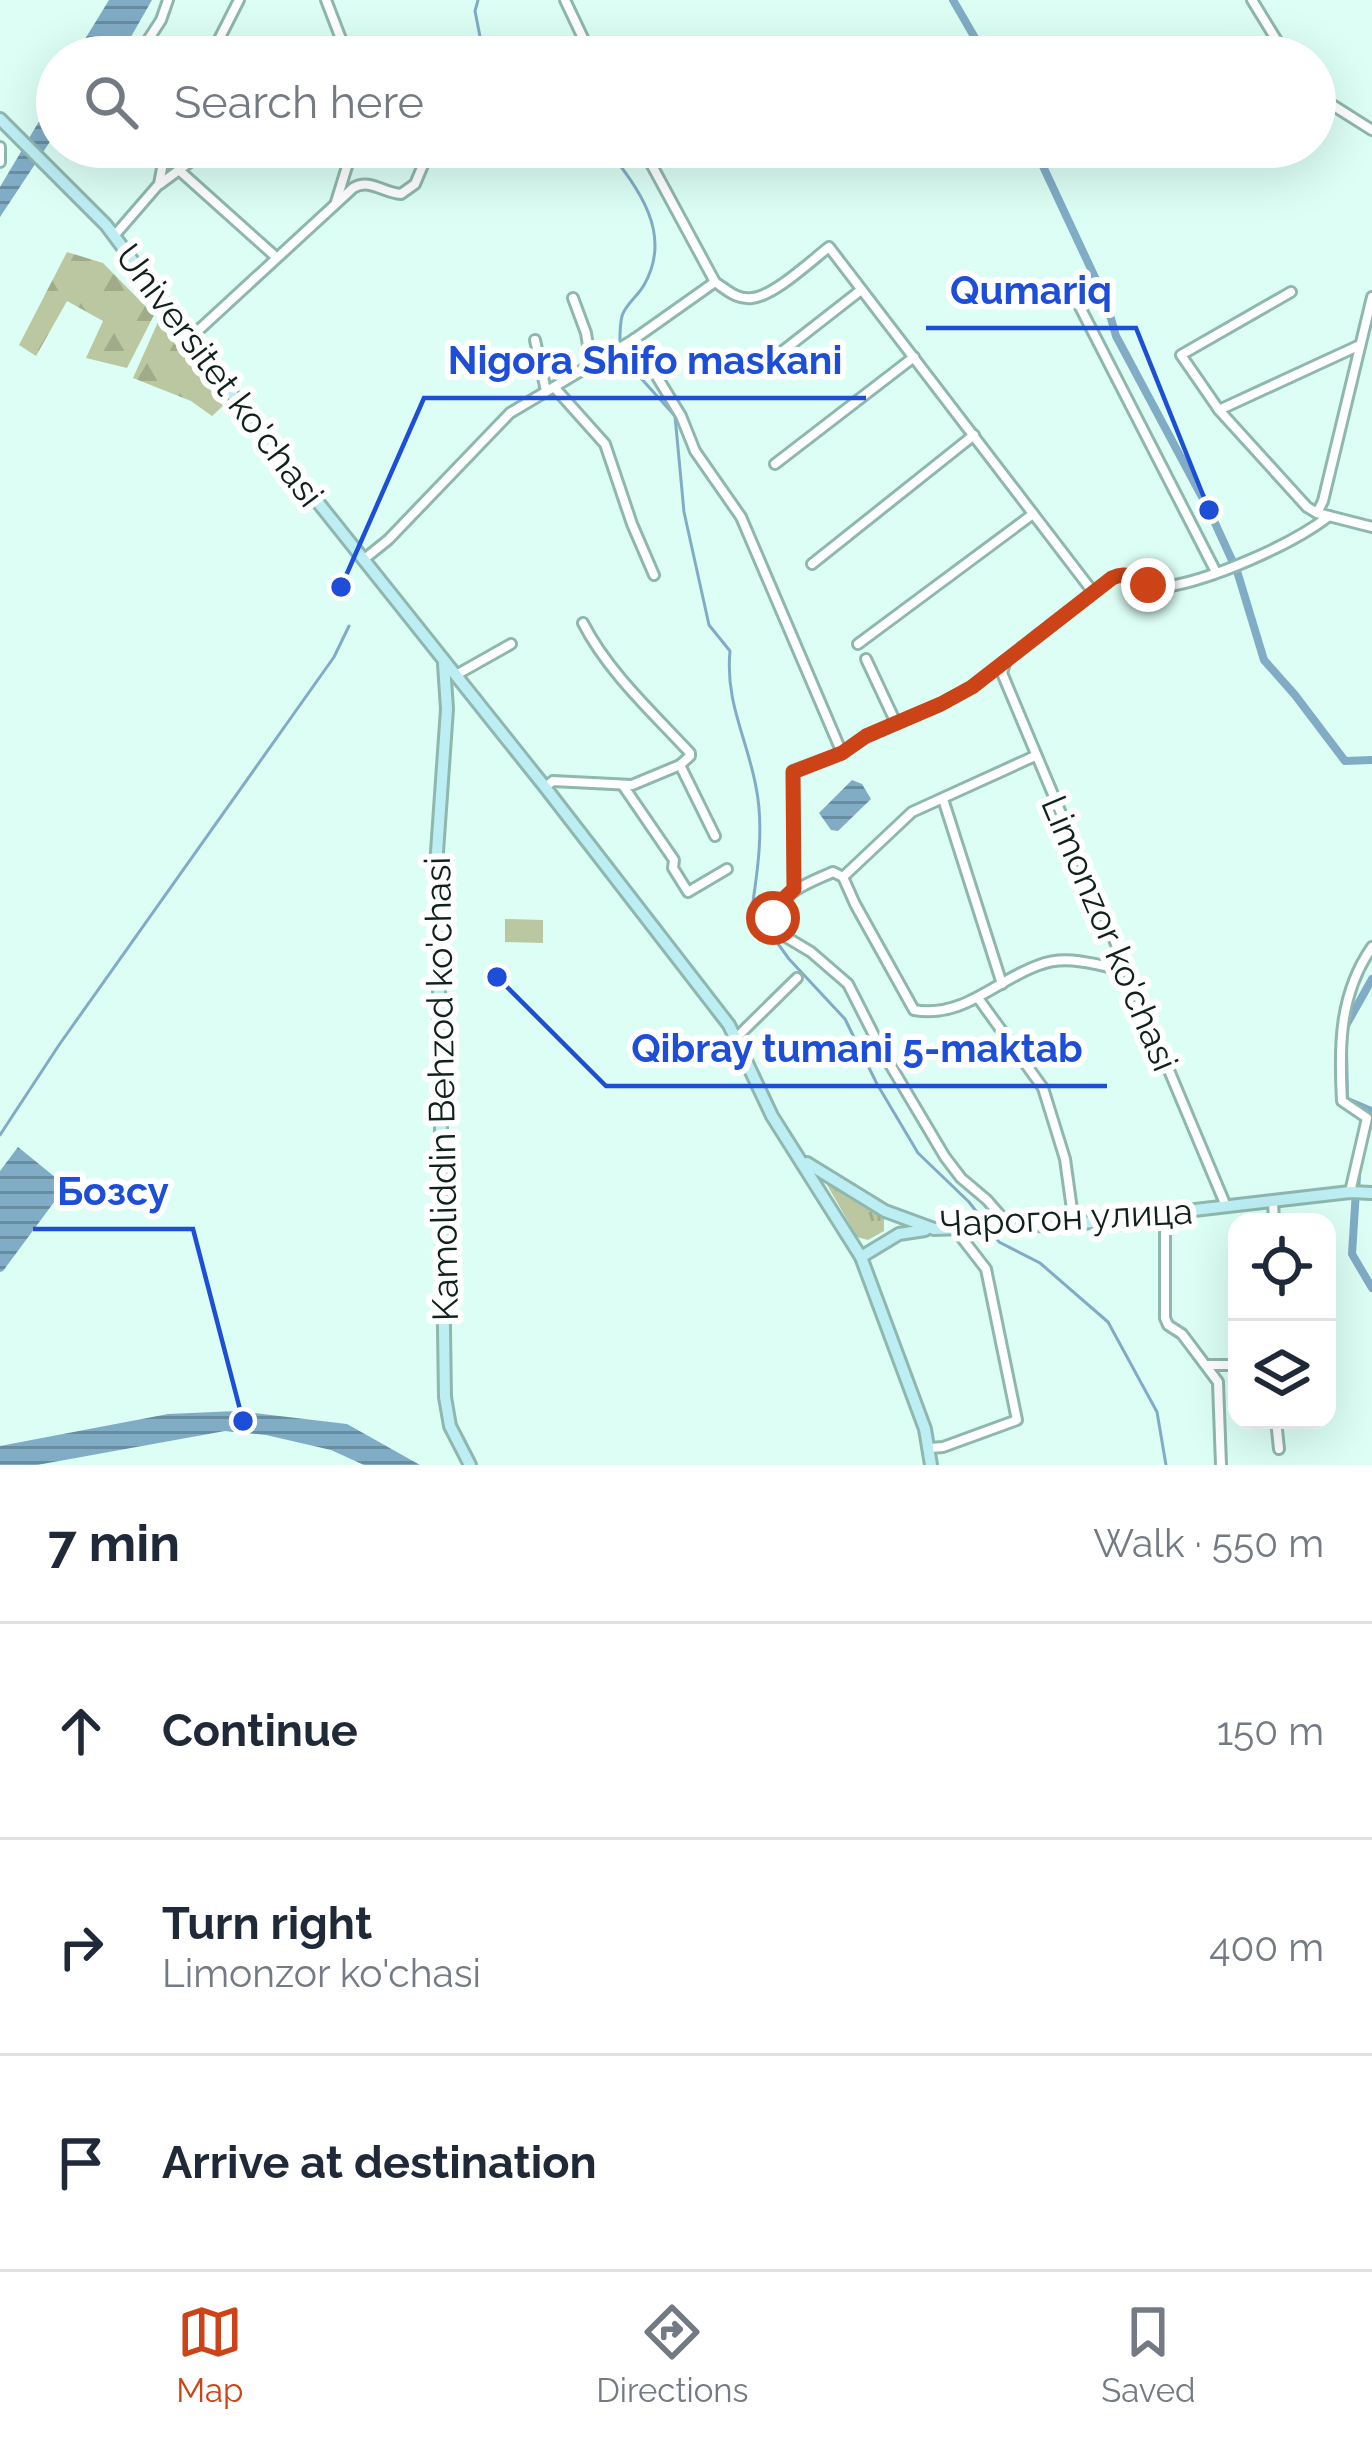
<!DOCTYPE html>
<meta charset="utf-8">
<style>
body{margin:0;font-family:Raleway,sans-serif;background:#f6f6f7;color:#1f2937}
.controls{position:absolute;right:36px;bottom:36px;display:grid;overflow:hidden;border-radius:24px;box-shadow:0 12px 48px #0002}
.controls button{width:108px;height:108px;display:grid;place-items:center;padding:0;border:0;border-bottom:3px solid #e0e1e3;background:#fff;color:#1f2937;font:60px sans-serif}
.stop{position:absolute;width:36px;height:36px;margin:-27px;border:9px solid #cb4317;border-radius:50%;background:#fff}
.stop.end{background:#cb4317;border-color:#fff;box-shadow:0 3px 12px #0008}
.list{margin:0;padding:0;list-style:none}
h2{display:flex;justify-content:space-between;align-items:center;height:156px;margin:0;padding:0 48px;font-size:51px}
h2 small{font-size:39px;font-weight:400;color:#747a83}
.list li{display:grid;grid-template-columns:78px 1fr auto;gap:36px;align-items:center;box-sizing:border-box;height:216px;padding:0 48px;border-top:3px solid #e0e1e3}
.list b{display:block;font-size:45px;white-space:nowrap}
.list p{margin:0;font-size:39px;white-space:nowrap;color:#747a83}
.list em{font-size:39px;font-style:normal;color:#747a83}
.icon{flex:none;width:66px;height:66px;fill:none;stroke:currentColor;stroke-width:2;stroke-linecap:round;stroke-linejoin:round}
.map{position:relative;flex:none;width:1372px;height:1465px;overflow:hidden}
.search{position:absolute;background:#fff;box-shadow:0 12px 48px #0002;left:36px;right:36px;top:36px;height:132px;display:flex;align-items:center;gap:30px;box-sizing:border-box;padding:0 42px;border-radius:66px;color:#747a83;font-size:45px}
.sheet{height:804px;background:#fff}
nav{display:flex;justify-content:space-around;align-items:center;box-sizing:border-box;height:168px;border-top:3px solid #e0e1e3;background:#fff;font-size:33px;color:#747a83}
nav a{display:grid;justify-items:center;gap:6px}
nav .on{color:#cb4317}
.map>svg:first-child{display:block}
</style>
<div class="map">
<svg width="1372" height="1465" viewBox="0 0 1372 1465">
<defs>
<pattern id="grass-tufts" width="24" height="20" patternUnits="userSpaceOnUse" patternTransform="scale(3)"><rect width="24" height="20" fill="#bbc7a0"/><path d="M3 7l-1-3M5 7V3M7 7l1-3M15 17l-1-3M17 17v-4M19 17l1-3" fill="none" stroke="#a0ab89"/></pattern>
<pattern id="forest-firs" width="22" height="20" patternUnits="userSpaceOnUse" patternTransform="scale(3)"><rect width="22" height="20" fill="#bbc7a0"/><path d="M5 1l3.5 6h-7zM16 11l3.5 6h-7z" fill="#a0ab89"/></pattern>
<pattern id="water-rules" width="6" height="5" patternUnits="userSpaceOnUse" patternTransform="scale(3)"><rect width="6" height="5" fill="#81acc6"/><path d="M0 2.5h6" fill="none" stroke="#688ca0"/></pattern>
</defs>
<rect width="100%" height="100%" fill="#dcfef5"/>
<polygon fill="url(#grass-tufts)" points="826,1183 884,1218 884,1231 868,1240 857,1237"/>
<g fill="url(#forest-firs)">
<polygon points="67,252 103,263 154,315 127,368 86,358 103,321 67,301 36,356 19,345"/>
<polygon points="158,322 223,406 212,416 191,401 133,378"/>
</g>
<polygon fill="#bbc7a0" points="505,919 543,920 543,943 505,942"/>
<g fill="url(#water-rules)">
<polygon points="109,0 152,0 132,35 114,57 74,57"/>
<polygon points="57,91 57,131 0,217 0,187"/>
<polygon points="852,780 862,784 871,799 838,831 831,830 819,813"/>
<polygon points="18,1147 66,1186 3,1271 0,1272 0,1171"/>
<polygon points="237,1411 347,1424 420,1465 364,1465 331,1450 266,1435 225,1431 37,1465 0,1465 0,1446 168,1414"/>
</g>
<g fill="none" stroke-linecap="round" stroke-linejoin="round">
<g stroke="#81acc6" stroke-width="3">
<polyline points="478,0 475,11 484,57"/>
<path d="M 606,147 C 637,187 674,233 644,285 C 638,296 625,305 622,316 C 619,328 620,343 620,355 L 675,416 L 684,512 L 709,625 L 730,651 C 725,702 747,738 756,787 C 764,826 758,869 752,908 L 789,959 L 845,1019 L 877,1084 L 918,1153 L 969,1202 L 986,1224"/>
<polyline points="0,1135 59,1045 334,657 349,626"/>
<polyline points="992,1232 999,1242 1040,1263 1108,1322 1157,1412 1166,1465"/>
</g>
<g stroke="#81acc6" stroke-width="8">
<polyline points="953,0 986,57"/>
<polyline points="1034,147 1106,301 1116,336 1209,510 1237,571 1264,660 1295,695 1345,761 1372,760"/>
<polyline points="1344,1029 1372,979"/>
<polyline points="1344,1050 1345,1100 1371,1111 1368,1126"/>
<polyline points="1357,1175 1352,1254 1372,1288"/>
</g>
<g stroke="#8eb7ad" stroke-width="14">
<g id="minor">
<polyline points="326,0 348,57"/>
<polyline points="565,0 592,57"/>
<polyline points="1252,0 1287,57"/>
<polyline points="137,57 161,20 168,0"/>
<polyline points="210,57 239,0"/>
<polyline points="1315,94 1372,130"/>
<polyline points="0,147 0,162"/>
<path d="M 642,147 L 715,282 C 727,290 737,300 752,298 C 774,296 811,261 829,247 L 1093,592"/>
<polyline points="180,171 276,257"/>
<polyline points="160,184 210,147"/>
<polyline points="336,202 353,147"/>
<polyline points="114,236 159,184 166,147"/>
<polyline points="1291,292 1181,355 1219,410 1307,507 1317,513 1372,527"/>
<polyline points="573,298 586,333 591,365"/>
<polyline points="1079,305 1216,572"/>
<path d="M 189,339 L 353,188 C 370,178 383,193 401,194 L 415,184 L 429,151 L 436,148 L 466,152 L 475,147"/>
<polyline points="634,339 681,416 695,451 741,517 842,753"/>
<polyline points="535,340 546,391"/>
<polyline points="761,368 861,290"/>
<polyline points="554,387 605,444 632,524 654,575"/>
<polyline points="1219,410 1360,345"/>
<polyline points="775,464 914,357"/>
<polyline points="1317,513 1323,501 1372,297"/>
<polyline points="363,560 388,540 510,413 633,340 715,282"/>
<polyline points="812,564 974,435"/>
<polyline points="858,644 1033,514"/>
<polyline points="866,659 896,723"/>
<polyline points="1006,660 1002,673 1226,1206"/>
<polyline points="456,675 511,644"/>
<polyline points="680,765 715,836"/>
<path d="M 545,787 L 553,781 L 632,785 L 680,765 L 690,756 L 690,753 C 653,713 608,672 583,623"/>
<polyline points="624,787 674,860 673,868 688,892 727,869"/>
<polyline points="943,799 1002,984"/>
<path d="M 843,877 L 833,872 C 806,884 785,890 773,918 L 781,934 L 811,952 L 848,984 L 882,1051 L 945,1157 L 961,1178 L 987,1200 L 1000,1215 L 1005,1228"/>
<path d="M 843,877 L 855,904 L 914,1010 C 963,1019 996,980 1039,965 C 1067,954 1096,965 1124,970"/>
<polyline points="843,877 912,812 1035,756"/>
<path d="M 794,889 L 793,771 L 842,753 L 866,737 L 941,704 L 972,687 L 1112,578 C 1132,568 1144,590 1165,587 C 1211,580 1292,545 1329,516"/>
<polyline points="978,998 1043,1088 1065,1159 1074,1224"/>
<polyline points="737,1037 797,978"/>
<path d="M 1350,1192 L 1367,1118 L 1342,1101 C 1339,1047 1339,994 1372,947"/>
<polyline points="1273,1201 1274,1222"/>
<polyline points="1165,1214 1165,1318 1168,1325 1182,1334 1218,1382 1221,1465"/>
<polyline points="1209,1365 1237,1365"/>
<polyline points="1276,1420 1279,1449"/>
<polyline points="930,1448 943,1447 1017,1420 986,1269 955,1229"/>
</g>
</g>
<g stroke="#8eb7ad" stroke-width="16">
<g id="secondary">
<polyline points="0,119 106,225 238,402 545,787 729,1025 772,1116 861,1257 925,1429 931,1465"/>
<polyline points="444,664 447,709 437,852 445,1397 450,1426 470,1465"/>
<polyline points="807,1163 885,1211 934,1229 1074,1224 1350,1192 1372,1193"/>
<polyline points="861,1257 899,1234 925,1230"/>
</g>
</g>
<use href="#minor" stroke="#fff" stroke-width="8"/>
<use href="#secondary" stroke="#bceef3" stroke-width="10"/>
</g>
<g fill="none" stroke-linecap="round" stroke-linejoin="round">
<path stroke="#cb4317" stroke-width="15" d="M 773,918 L 779,903 L 794,889 L 793,772 L 842,753 L 866,736 L 941,704 L 972,687 L 1112,578 C 1126,571 1135,578 1148,585"/>
</g>
<g text-anchor="middle" stroke-width="12" stroke-linejoin="round" paint-order="stroke">
<g font-size="36" fill="#10201d" stroke="#fff">
<text transform="translate(220 375) rotate(53)" y="13">Universitet ko'chasi</text>
<text transform="translate(1110 933) rotate(67)" y="13">Limonzor ko'chasi</text>
<text transform="translate(441 1089) rotate(-91)" y="13">Kamoliddin Behzod ko'chasi</text>
<text transform="translate(1066 1217) rotate(-3)" y="13">Чарогон улица</text>
</g>
</g>
<path fill="none" stroke="#1d4ed8" stroke-width="4.5" d="M1209 510L1136 328H926M341 587L424 398H866M497 977L606 1086H1107M243 1421L193 1229H33"/>
<g fill="#1d4ed8" stroke="#fff" stroke-width="4.5">
<circle cx="1209" cy="510" r="12"/>
<circle cx="341" cy="587" r="12"/>
<circle cx="497" cy="977" r="12"/>
<circle cx="243" cy="1421" r="12"/>
</g>
<g font-size="39" text-anchor="middle" font-weight="bold" fill="#1d4ed8" stroke="#fff" stroke-width="12" stroke-linejoin="round" paint-order="stroke">
<text x="1031" y="304">Qumariq</text>
<text x="645" y="374">Nigora Shifo maskani</text>
<text x="857" y="1062">Qibray tumani 5-maktab</text>
<text x="113" y="1205">Бозсу</text>
</g>
</svg>
<div class="controls">
<button><svg class="icon" aria-label="locate" viewBox="0 0 24 24"><circle cx="12" cy="12" r="6"/><path d="M12 2v4M12 18v4M2 12h4M18 12h4"/></svg></button>
<button><svg class="icon" aria-label="layers" viewBox="0 0 24 24"><path d="M12 4l9 5-9 5-9-5zM3 14l9 5 9-5"/></svg></button>
</div>
<div class="stop" style="left:773px;top:918px"></div>
<div class="stop end" style="left:1148px;top:585px"></div>
<div class="search"><svg class="icon" aria-label="search" viewBox="0 0 24 24"><circle cx="10" cy="10" r="6"/><path d="M15 15l6 6"/></svg>Search here</div>
</div>
<section class="sheet">
<h2>7 min<small>Walk · 550 m</small></h2>
<ul class="list">
<li><svg class="icon" aria-label="ahead" viewBox="0 0 24 24"><path d="M12 20V5M6 11l6-6 6 6"/></svg><div><b>Continue</b></div><em>150 m</em></li>
<li><svg class="icon" aria-label="right" viewBox="0 0 24 24"><path d="M7 20v-9h11M14 6l5 5-5 5"/></svg><div><b>Turn right</b><p>Limonzor ko'chasi</p></div><em>400 m</em></li>
<li><svg class="icon" aria-label="arrive" viewBox="0 0 24 24"><path d="M6 21V4h12l-3 4 3 4H6"/></svg><div><b>Arrive at destination</b></div></li>
</ul>
</section>
<nav>
<a class="on"><svg class="icon" aria-label="map" viewBox="0 0 24 24"><path d="M3 6l6-2 6 2 6-2v14l-6 2-6-2-6 2zM9 4v14M15 6v14"/></svg>Map</a>
<a><svg class="icon" aria-label="directions" viewBox="0 0 24 24"><path d="M12 3l9 9-9 9-9-9zM9 14v-3h6M13 9l2 2-2 2"/></svg>Directions</a>
<a><svg class="icon" aria-label="saved" viewBox="0 0 24 24"><path d="M7 4h10v16l-5-4-5 4z"/></svg>Saved</a>
</nav>
